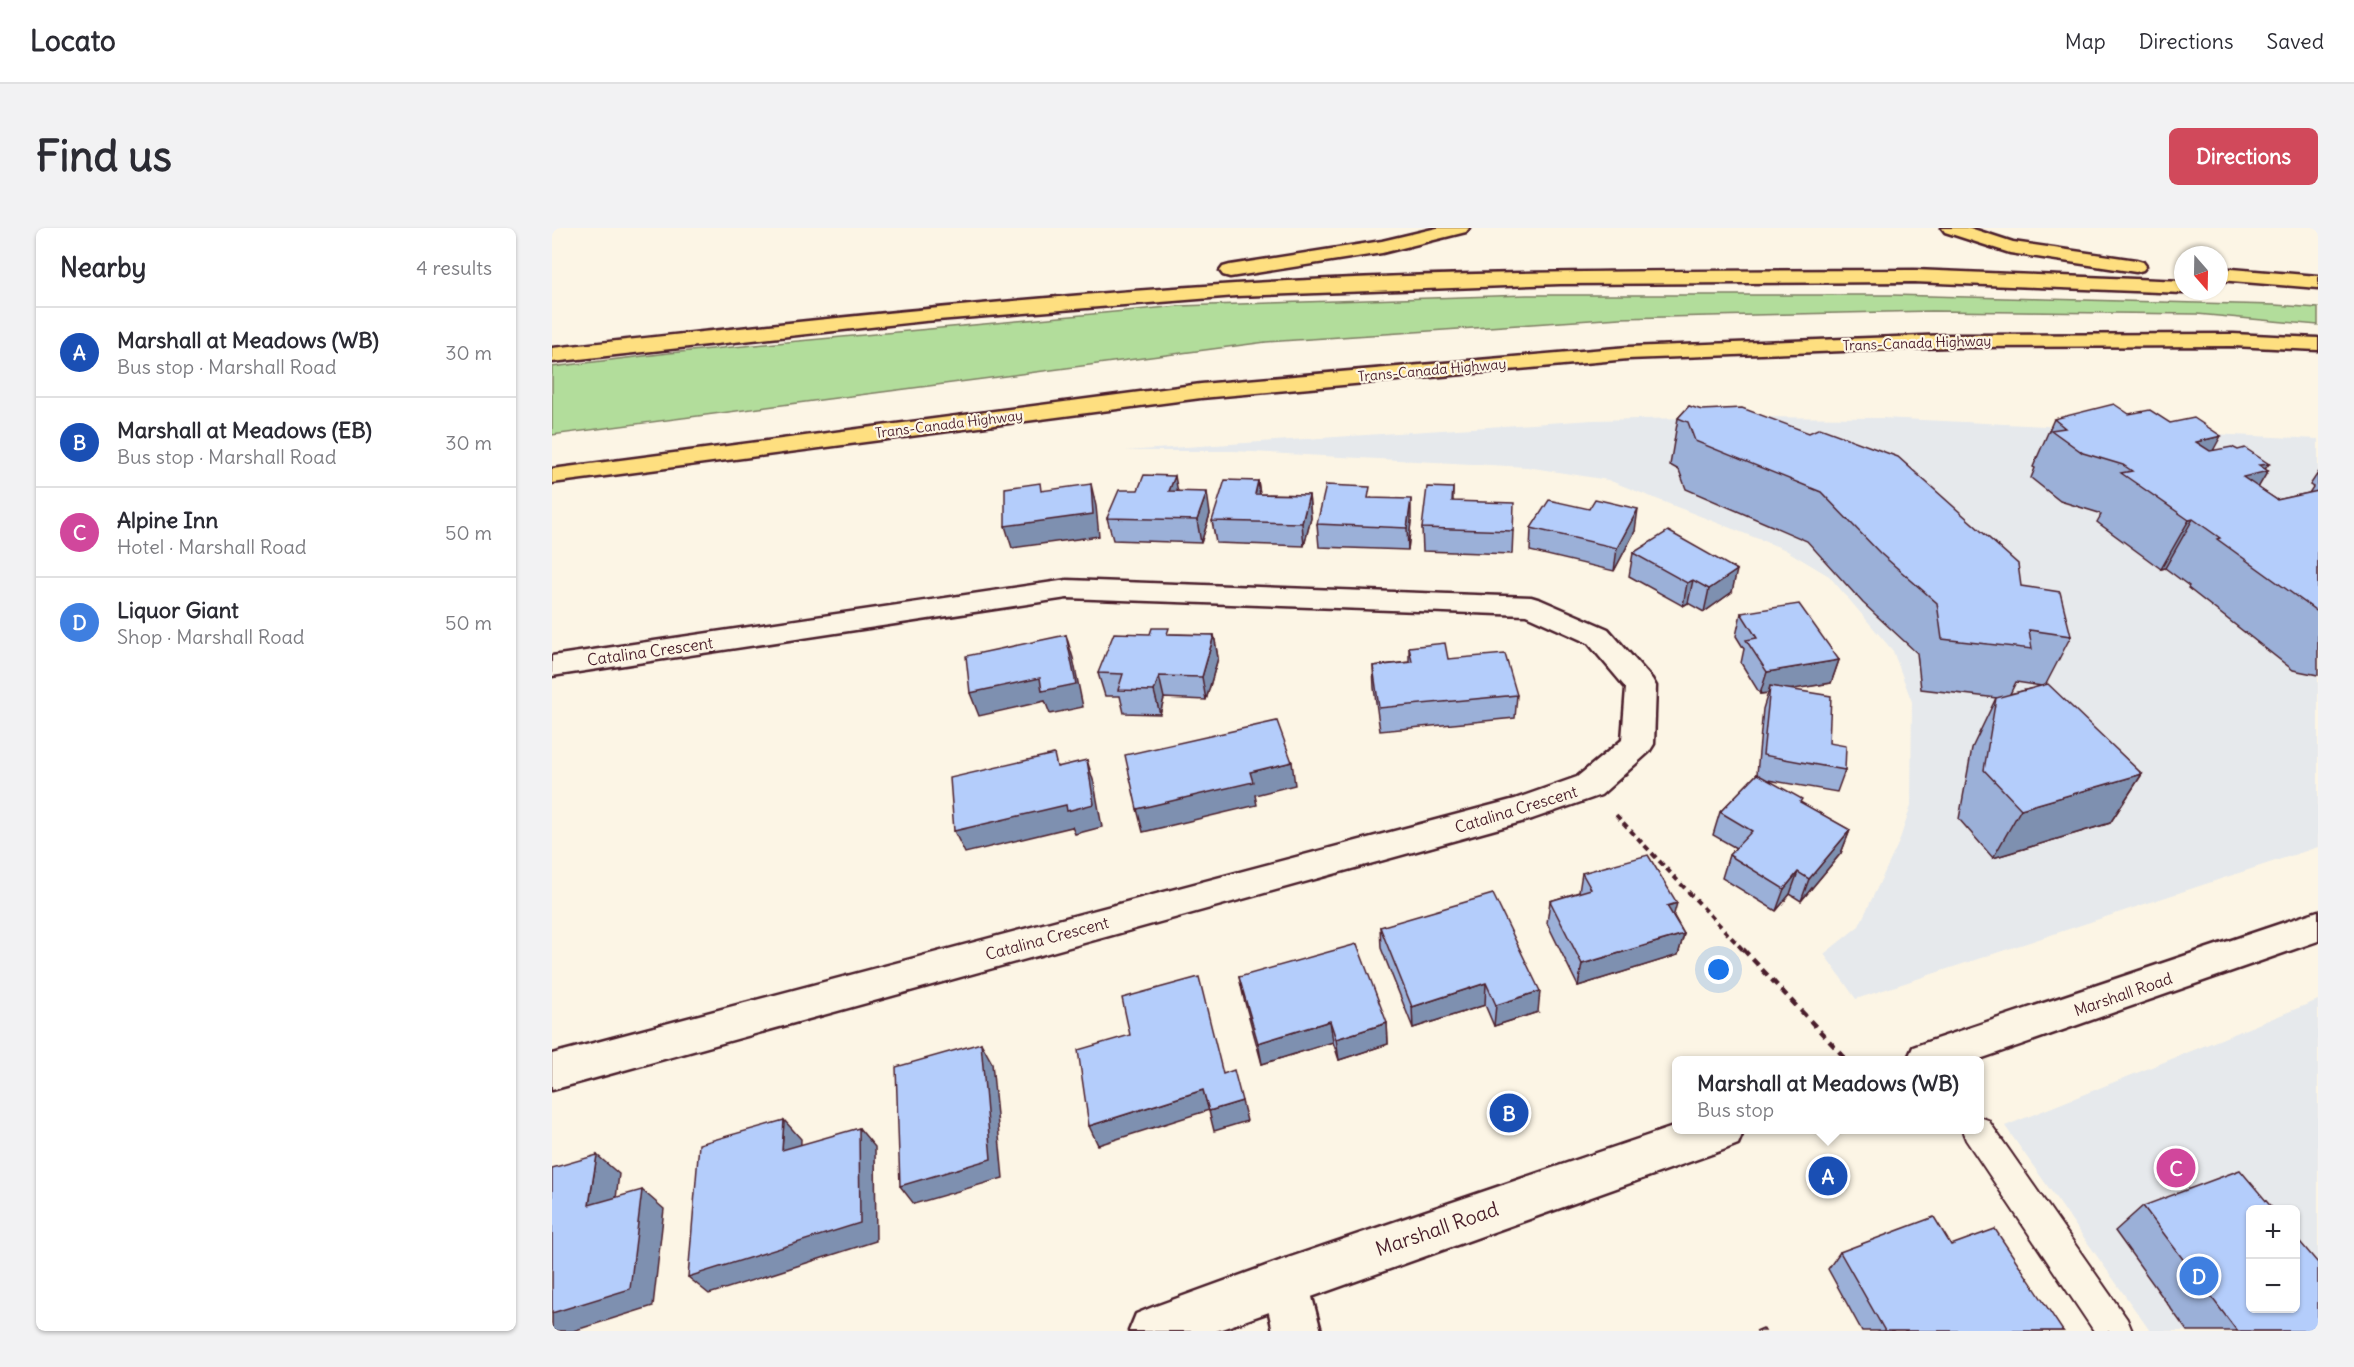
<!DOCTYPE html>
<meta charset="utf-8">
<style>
body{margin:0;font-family:Delius,sans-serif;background:#f2f2f3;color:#2b2b33}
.controls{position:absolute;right:18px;bottom:18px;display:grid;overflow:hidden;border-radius:9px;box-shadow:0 2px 4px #0004}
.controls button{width:54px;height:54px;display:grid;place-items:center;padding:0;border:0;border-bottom:2px solid #e1e1e2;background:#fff;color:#2b2b33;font:30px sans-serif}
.compass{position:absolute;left:1622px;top:18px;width:54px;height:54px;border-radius:50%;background:#fff;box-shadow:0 2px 4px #0004;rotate:160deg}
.you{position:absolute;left:1167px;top:742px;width:21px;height:21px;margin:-15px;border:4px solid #fff;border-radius:50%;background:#1a73e8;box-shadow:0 0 0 9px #1a73e833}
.badge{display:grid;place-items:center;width:39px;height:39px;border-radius:50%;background:#d1495b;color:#fff;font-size:20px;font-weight:700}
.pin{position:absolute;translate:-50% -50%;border:3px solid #fff;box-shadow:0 2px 6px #0006}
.popup{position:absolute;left:1120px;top:828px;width:312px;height:78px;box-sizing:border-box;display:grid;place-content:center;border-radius:9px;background:#fff;filter:drop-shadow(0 2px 4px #0005);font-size:20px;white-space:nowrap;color:#7c7c81}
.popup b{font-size:22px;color:#2b2b33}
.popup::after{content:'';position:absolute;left:50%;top:100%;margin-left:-12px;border:12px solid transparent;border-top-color:#fff}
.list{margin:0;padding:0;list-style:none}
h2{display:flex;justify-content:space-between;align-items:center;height:78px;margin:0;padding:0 24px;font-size:26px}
h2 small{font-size:20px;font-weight:400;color:#7c7c81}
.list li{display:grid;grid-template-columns:39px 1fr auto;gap:18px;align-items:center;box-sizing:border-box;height:90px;padding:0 24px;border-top:2px solid #e1e1e2}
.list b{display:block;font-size:22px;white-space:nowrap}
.list p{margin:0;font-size:20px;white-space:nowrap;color:#7c7c81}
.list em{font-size:20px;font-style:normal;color:#7c7c81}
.map{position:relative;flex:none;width:1766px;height:1103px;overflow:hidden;border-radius:9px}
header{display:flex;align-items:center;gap:36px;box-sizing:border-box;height:84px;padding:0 30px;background:#fff;border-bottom:2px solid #e1e1e2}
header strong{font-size:28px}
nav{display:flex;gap:33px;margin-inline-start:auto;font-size:21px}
.intro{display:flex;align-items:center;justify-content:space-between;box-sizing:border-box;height:144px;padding:0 36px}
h1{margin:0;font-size:42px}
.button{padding:15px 27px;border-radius:9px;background:#d1495b;color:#fff;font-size:21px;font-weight:700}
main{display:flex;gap:36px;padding:0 36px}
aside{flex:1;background:#fff;border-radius:9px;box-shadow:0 2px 4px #0004}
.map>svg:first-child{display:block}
</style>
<header>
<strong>Locato</strong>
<nav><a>Map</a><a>Directions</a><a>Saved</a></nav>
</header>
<div class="intro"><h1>Find us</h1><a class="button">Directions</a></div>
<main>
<aside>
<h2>Nearby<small>4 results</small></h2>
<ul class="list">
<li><span class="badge" style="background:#1a4fb4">A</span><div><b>Marshall at Meadows (WB)</b><p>Bus stop · Marshall Road</p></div><em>30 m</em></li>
<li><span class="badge" style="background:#1a4fb4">B</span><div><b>Marshall at Meadows (EB)</b><p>Bus stop · Marshall Road</p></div><em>30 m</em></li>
<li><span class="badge" style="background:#d1479c">C</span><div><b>Alpine Inn</b><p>Hotel · Marshall Road</p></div><em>50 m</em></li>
<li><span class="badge" style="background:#3f7fe0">D</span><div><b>Liquor Giant</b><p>Shop · Marshall Road</p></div><em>50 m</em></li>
</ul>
</aside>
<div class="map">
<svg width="1766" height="1103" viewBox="0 0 1766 1103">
<rect width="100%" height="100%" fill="#fcf5e5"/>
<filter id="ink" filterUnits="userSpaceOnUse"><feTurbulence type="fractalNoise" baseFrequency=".0167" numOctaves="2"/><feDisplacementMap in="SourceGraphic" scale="12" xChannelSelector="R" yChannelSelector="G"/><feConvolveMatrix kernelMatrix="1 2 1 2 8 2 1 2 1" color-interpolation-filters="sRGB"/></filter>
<g filter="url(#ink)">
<g fill="#e6e9ec" fill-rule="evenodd">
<polygon points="1182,189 1330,190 1766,211 1766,619 1304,771 1272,726 1307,698 1347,614 1359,577 1360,474 1341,423 1277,348 1232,321 1056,252 975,239 681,223 573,223 1041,192"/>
<path d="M 1766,772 L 1766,1103 L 1598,1103 L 1453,898 ZM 1698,982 L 1744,982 L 1744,1080 L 1698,1080 Z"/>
</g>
<polygon fill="#b2dd9b" stroke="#7e7e63" stroke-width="1.5" points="975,67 1340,67 1723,77 1766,80 1766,97 1645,86 1380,83 1068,90 714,114 0,207 0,139 117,125 627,78"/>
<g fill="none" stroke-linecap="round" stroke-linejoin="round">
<g stroke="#4a1f2b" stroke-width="4">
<polygon id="service" points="1428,889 1436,892 1575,1091 1580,1103 1542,1103 1414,912 1410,902 1428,902"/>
</g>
<g stroke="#4a1f2b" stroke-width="5">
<g id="minor">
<polygon points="515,352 979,369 989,372 1056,401 1100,451 1104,458 1102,516 1097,524 1049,567 980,591 0,862 0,826 963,571 1025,549 1070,512 1074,460 1036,415 974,387 515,370 0,448 0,428"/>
<polygon points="733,1031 749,1038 756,1054 769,1103 721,1103 710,1054 717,1038"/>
</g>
</g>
<g stroke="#4a1f2b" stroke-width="5">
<g id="secondary">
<polygon points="1766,683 1766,713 1425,832 1355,832 1361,819 1375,814"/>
<polygon points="1124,898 1124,902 1192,902 1186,916 1171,922 664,1103 577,1103 584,1086 601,1079 733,1031"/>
</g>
</g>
<g stroke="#4a1f2b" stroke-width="5">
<g id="motorway">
<polygon points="885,0 917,0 914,4 830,25 678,49 671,47 668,43 671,39 678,37 830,13"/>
<polygon points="1390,0 1418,0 1461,14 1584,32 1591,34 1594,38 1591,42 1584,44 1458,25 1393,4"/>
<polygon points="1667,40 1766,48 1766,60 1667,52"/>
<path d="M 1362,42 L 1631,53 L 1631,63 L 1638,63 L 1631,65 L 1362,54 L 1008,56 L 684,68 L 373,93 L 0,134 L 0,120 C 227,96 455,70 683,56 C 909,42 1136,43 1362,42 Z"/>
<polygon points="1681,106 1766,110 1766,122 1681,118 1397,119 1076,131 649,170 0,255 0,241 649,156 1076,119 1397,107"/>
</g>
</g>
<polyline stroke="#4a1f2b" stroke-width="4" stroke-dasharray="6 4.5" stroke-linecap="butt" points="1064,587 1192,723"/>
<polyline stroke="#4a1f2b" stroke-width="4.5" stroke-dasharray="8 6" stroke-linecap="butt" points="1191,721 1295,832"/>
<use href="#service" fill="#fcf5e5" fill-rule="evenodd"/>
<use href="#minor" fill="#fcf5e5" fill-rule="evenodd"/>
<use href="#secondary" fill="#fcf5e5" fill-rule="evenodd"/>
<use href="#motorway" fill="#fedf80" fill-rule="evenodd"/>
</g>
<g fill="#9bb0d8" stroke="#4a1f2b" stroke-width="1.5" fill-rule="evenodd">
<path d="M 1137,178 L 1469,358 L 1519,408 L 1494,456 L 1590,546 L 1558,595 L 1441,630 L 1407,591 L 1420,520 L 1444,470 L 1445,470 L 1369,461 L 1365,425 L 1311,375 L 1255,313 L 1134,261 L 1127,242 L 1118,237 L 1126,190 ZM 1464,454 L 1490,458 L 1458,466 Z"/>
<polygon points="1577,186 1618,195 1662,222 1713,241 1706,260 1725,272 1757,265 1761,259 1758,257 1766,245 1766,447 1741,442 1636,360 1637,358 1613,340 1609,341 1545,294 1549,287 1547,285 1508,273 1479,250 1483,240 1481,239 1502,191"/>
<polygon points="706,253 708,266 757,267 759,290 752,318 664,315 660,293"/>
<polygon points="901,260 901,273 961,303 960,326 871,323 870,300"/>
<polygon points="626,263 658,286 649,315 561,312 555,290"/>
<polygon points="819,270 859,293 856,322 767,319 765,296"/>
<polygon points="979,300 1083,303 1062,343 978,323"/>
<polygon points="1081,325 1180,364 1152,384 1136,375 1131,378 1077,348"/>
<polygon points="1189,385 1287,432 1279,455 1238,461 1277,515 1293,542 1285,564 1216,552 1249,575 1298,602 1289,625 1249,673 1238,666 1224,683 1170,650 1177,627 1184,620 1161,607 1168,584 1205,546 1211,481 1216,465 1208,466 1189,435 1192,421 1184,408"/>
<polygon points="618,406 662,407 666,430 654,472 612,470 608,486 572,485 568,468 553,468 546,445"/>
<polygon points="857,419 896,431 965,467 963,490 828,503 822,460 821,438 857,434"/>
<polygon points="1030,645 1122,688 1132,706 1126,727 1026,758 995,695 998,673 1027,664"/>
<polygon points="828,699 986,784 942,798 933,777 861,800 829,720"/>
<polygon points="687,749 835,795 836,816 787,832 781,814 710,836 692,771"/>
<polygon points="1591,978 1766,1103 1635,1103 1563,1003"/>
<polygon points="1399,1017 1511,1103 1310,1103 1276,1041 1288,1024"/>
</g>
<g fill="#7e90b0" stroke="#4a1f2b" stroke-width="1.5">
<polygon points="1669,208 1643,256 1644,214"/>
<polygon points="1717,236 1711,244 1716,243 1687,292 1691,249 1707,237"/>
<polygon points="623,248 627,270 617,263"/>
<polygon points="706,253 709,275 703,266"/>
<polygon points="539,256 544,278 547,308 460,320 453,298"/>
<polygon points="655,264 658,286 649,315 645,292"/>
<polygon points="757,267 759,290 752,318 750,295"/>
<polygon points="859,271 859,293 856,322 855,300"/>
<polygon points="1086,281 1083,303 1062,343 1065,320"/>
<polygon points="1641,291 1613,340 1609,341 1637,292"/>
<polygon points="1185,342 1180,364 1152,384 1157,361"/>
<polygon points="1141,352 1136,375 1131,378 1135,355"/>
<polygon points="514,407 521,430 531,479 498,486 493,473 427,488 418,465"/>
<polygon points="662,407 666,430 654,472 650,449"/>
<polygon points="1287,432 1279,455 1217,465 1218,458 1216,465 1208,466 1215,444"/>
<polygon points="607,448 612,470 608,486 602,463"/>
<polygon points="535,532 542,555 550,599 523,606 520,599 413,625 402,603"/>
<polygon points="740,534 743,557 703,567 705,577 591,604 585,581 698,544"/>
<polygon points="1590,546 1558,595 1441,630 1469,581"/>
<polygon points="1298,602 1289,625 1249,673 1257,651"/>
<polygon points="1246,644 1238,666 1224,683 1232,661"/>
<polygon points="1125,675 1119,697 1115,678"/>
<polygon points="1132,706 1126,727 1026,758 1030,736"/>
<polygon points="934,755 933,777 861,800 860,779"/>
<polygon points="988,763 986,784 942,798 944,777"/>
<polygon points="778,793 781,814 710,836 706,815"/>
<polygon points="835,795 836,816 787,832 784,811"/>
<polygon points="429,815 440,835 451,950 362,976 348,958"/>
<polygon points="651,862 657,882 546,917 537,898"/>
<polygon points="690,873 695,893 662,903 657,883"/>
<polygon points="232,892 249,911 248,942 230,922"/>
<polygon points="307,900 323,919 324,1013 157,1066 136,1049"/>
<polygon points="45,927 67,946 61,995 37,977"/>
<polygon points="90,962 112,981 101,1078 21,1103 0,1103 0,1085"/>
</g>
<g fill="#b4cdfb" stroke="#4a1f2b" stroke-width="1.5">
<polygon points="1562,176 1577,186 1598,182 1618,195 1642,190 1669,208 1644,214 1658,223 1680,219 1686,222 1693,220 1717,236 1707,237 1716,243 1691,249 1725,272 1766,263 1766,384 1665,311 1668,310 1641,291 1637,292 1569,245 1580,243 1571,237 1531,225 1499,202 1513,200 1502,191"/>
<polygon points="1137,178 1150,182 1190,180 1257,205 1268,200 1346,229 1466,336 1469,358 1508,364 1519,408 1477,402 1480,421 1390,411 1385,375 1328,325 1269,264 1143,213 1136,194 1126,190"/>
<polygon points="592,247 623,248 617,263 655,264 645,292 555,290 567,262 586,262"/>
<polygon points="673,252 706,253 703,266 757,267 750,295 660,293"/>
<polygon points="488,255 489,263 539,256 541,286 453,298 453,260"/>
<polygon points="774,257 818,259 816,270 859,271 855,300 765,296"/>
<polygon points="875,259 901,260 900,273 962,275 961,303 870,300"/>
<polygon points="1043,271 1086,281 1065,320 979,300 997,272 1037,281"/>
<polygon points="1116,303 1185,342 1157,361 1141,352 1135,355 1081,325"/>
<polygon points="1247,376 1287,432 1215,444 1194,412 1205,410 1189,385"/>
<polygon points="600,400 617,400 615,406 662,407 650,449 607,448 602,463 566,462 571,446 546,445 562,405 598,406"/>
<polygon points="514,407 524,456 490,463 488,450 418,465 414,428"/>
<polygon points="893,415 896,431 953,426 965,467 827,480 821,438 860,434 857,419"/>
<polygon points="1496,456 1590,546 1469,581 1432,542 1444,470"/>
<polygon points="1218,458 1279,468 1277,515 1294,518 1293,542 1211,527"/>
<polygon points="725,493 740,534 698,544 701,554 585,581 573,527"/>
<polygon points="502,526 505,539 535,532 542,576 515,583 514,577 402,603 398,550"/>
<polygon points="1205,546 1250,571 1248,574 1298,602 1257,651 1246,644 1232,661 1177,627 1200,603 1168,584"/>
<polygon points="1096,627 1125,675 1115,678 1132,706 1030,736 998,673 1039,661 1030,645"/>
<polygon points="941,666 988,763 944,777 934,755 860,779 828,699"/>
<polygon points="805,716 835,795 784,811 778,793 706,815 687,749"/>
<polygon points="647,749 671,846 682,842 690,873 657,883 651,862 537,898 526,822 578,807 570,770"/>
<polygon points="429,815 439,931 348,958 344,839"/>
<polygon points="232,892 230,922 307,900 308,995 136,1049 147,916"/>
<polygon points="45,927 37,977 90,962 78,1061 0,1085 0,940"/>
<polygon points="1688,942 1721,981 1698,981 1698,1080 1743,1080 1743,1008 1766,1035 1766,1103 1685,1103 1591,978"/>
<polygon points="1382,989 1399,1017 1443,1001 1511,1103 1333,1103 1288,1024"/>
<polygon points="1211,1100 1213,1103 1204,1103"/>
</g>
</g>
<g text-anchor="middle" stroke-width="4.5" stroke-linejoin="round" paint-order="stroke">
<g font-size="14" fill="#4a1f2b" stroke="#fcf5e5">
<text transform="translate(1365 115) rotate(-2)" y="5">Trans-Canada Highway</text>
<text transform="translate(880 142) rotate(-5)" y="5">Trans-Canada Highway</text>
<text transform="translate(397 196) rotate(-7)" y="5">Trans-Canada Highway</text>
</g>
<g font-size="16" fill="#4a1f2b" stroke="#fcf5e5">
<text transform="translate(98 423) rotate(-8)" y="6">Catalina Crescent</text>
<text transform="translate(964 581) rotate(-17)" y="6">Catalina Crescent</text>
<text transform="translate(495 710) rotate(-15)" y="6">Catalina Crescent</text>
<text transform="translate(1571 766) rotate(-19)" y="6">Marshall Road</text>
</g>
<g font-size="20" fill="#4a1f2b" stroke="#fcf5e5">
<text transform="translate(885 1001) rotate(-19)" y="7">Marshall Road</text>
</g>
</g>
</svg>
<div class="controls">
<button>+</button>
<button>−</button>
</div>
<svg class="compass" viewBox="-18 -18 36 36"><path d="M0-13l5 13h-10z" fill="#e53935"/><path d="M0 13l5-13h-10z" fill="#7c7c81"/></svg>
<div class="you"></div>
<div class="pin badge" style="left:1276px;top:948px;background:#1a4fb4">A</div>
<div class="popup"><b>Marshall at Meadows (WB)</b>Bus stop</div>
<div class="pin badge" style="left:957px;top:885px;background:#1a4fb4">B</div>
<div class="pin badge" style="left:1624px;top:940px;background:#d1479c">C</div>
<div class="pin badge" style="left:1647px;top:1048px;background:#3f7fe0">D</div>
</div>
</main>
